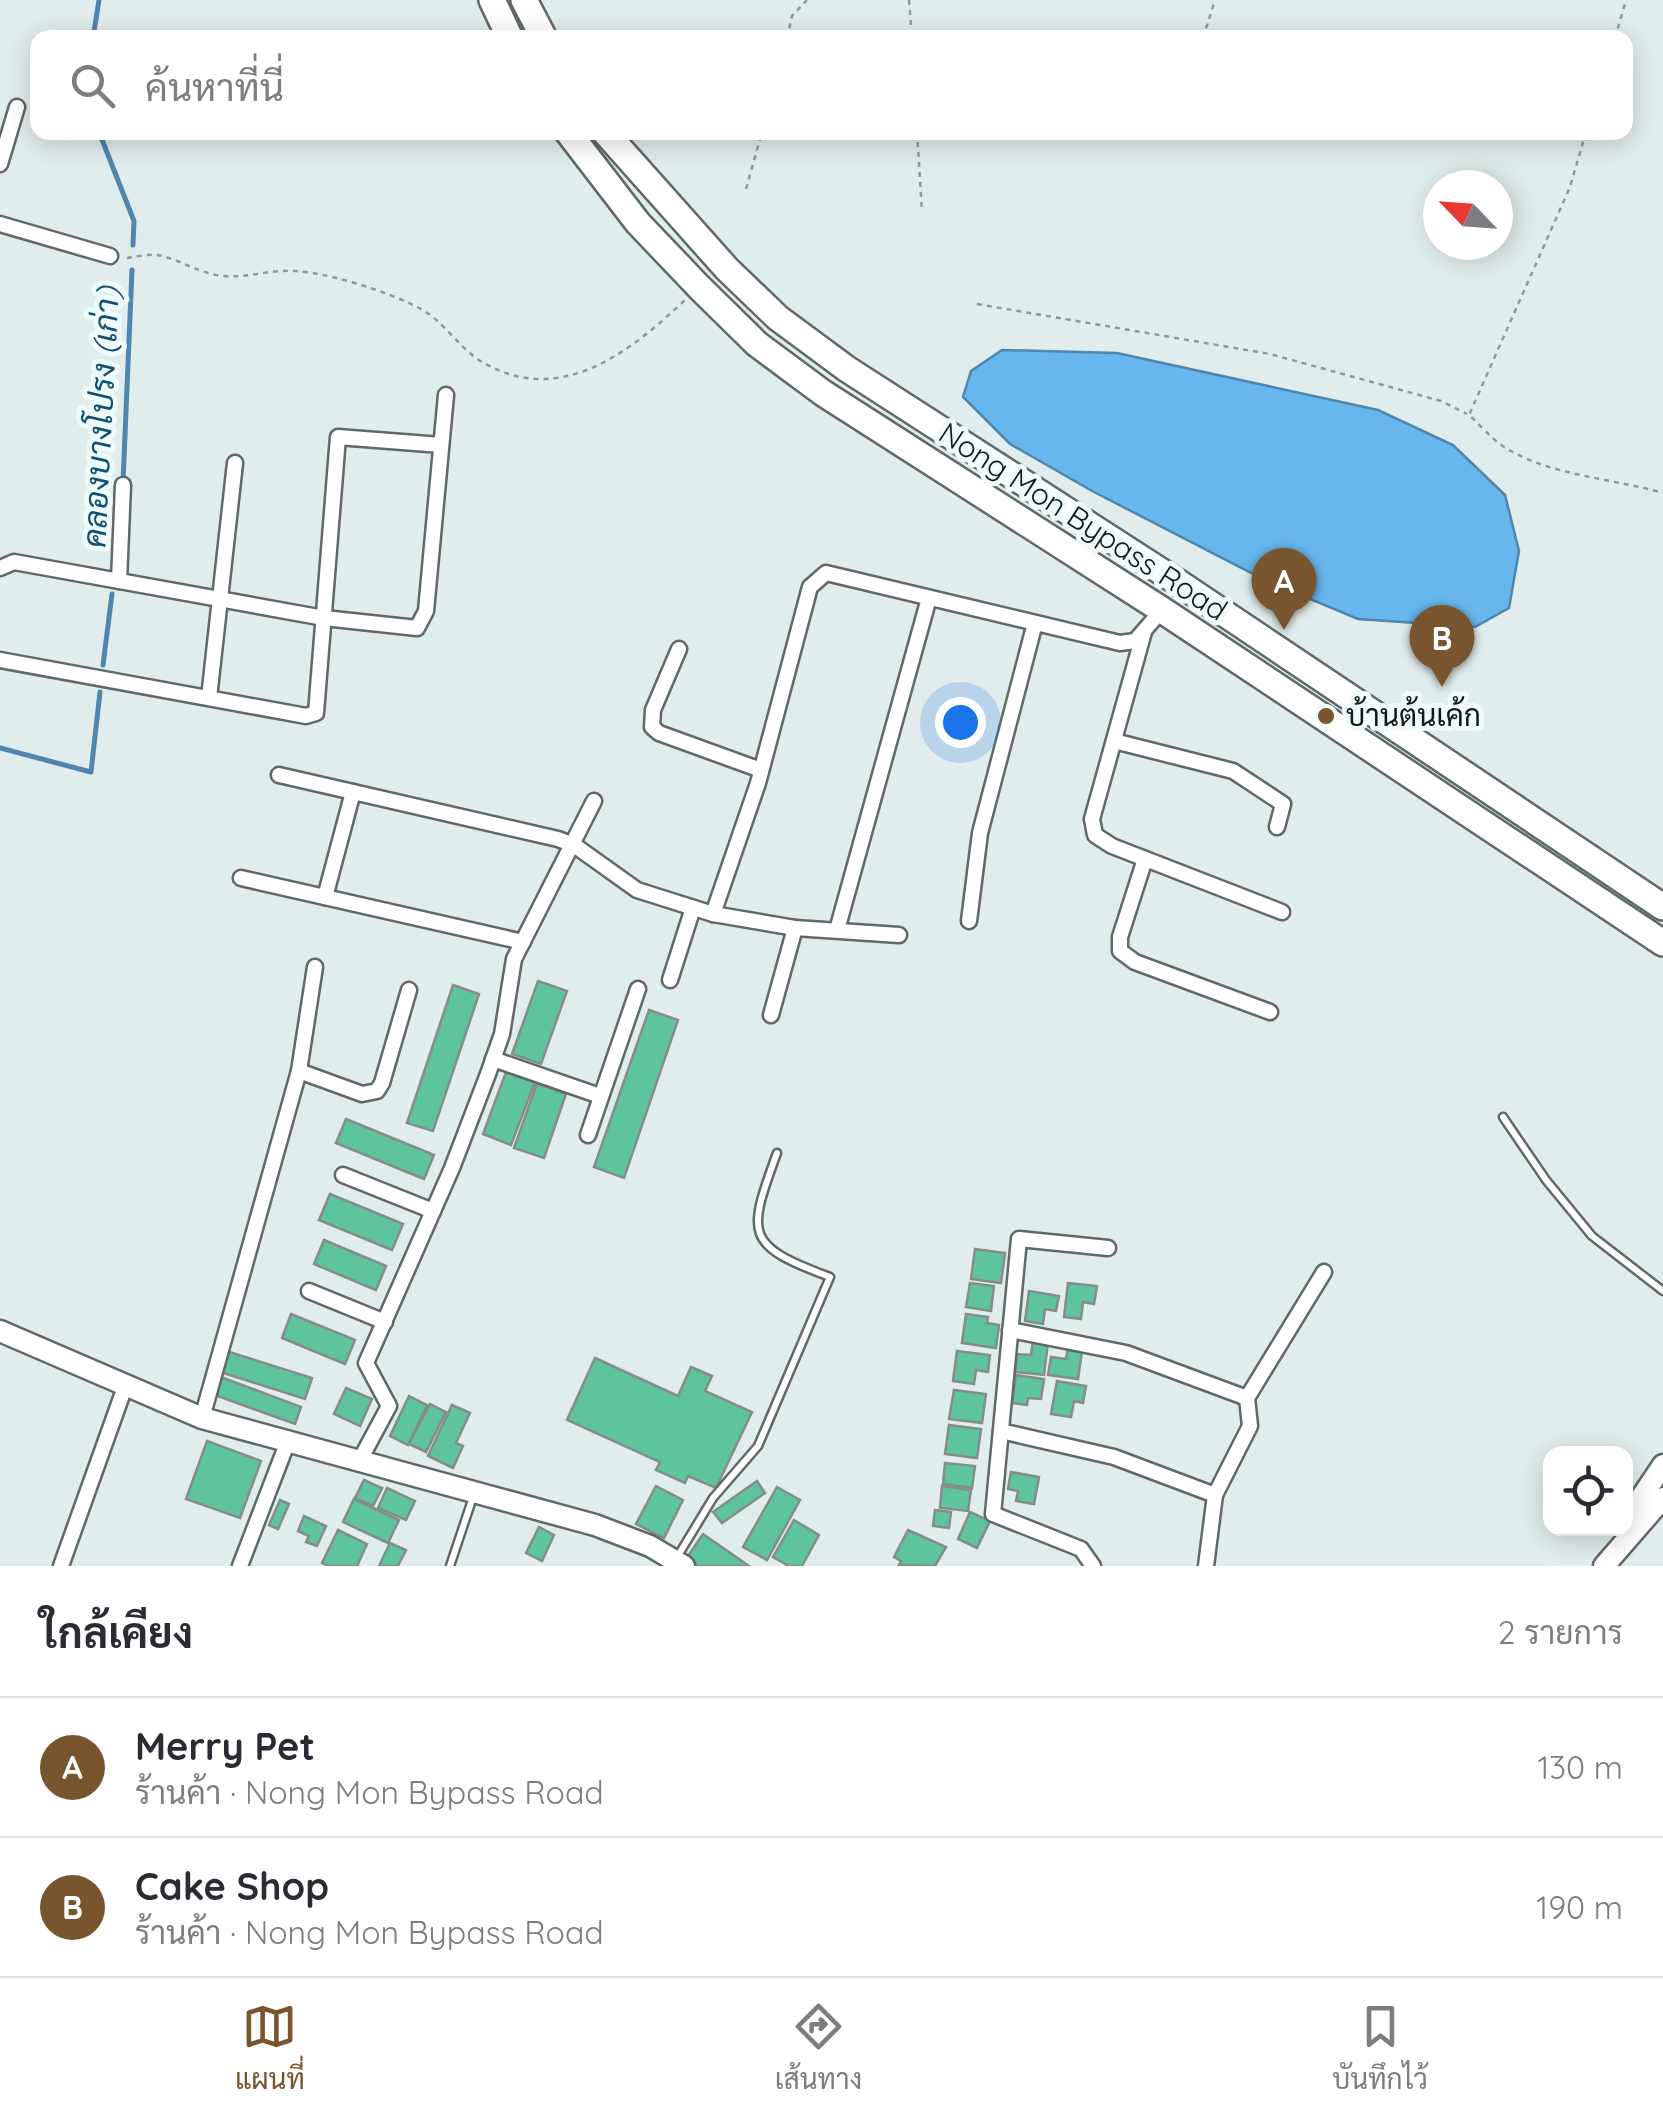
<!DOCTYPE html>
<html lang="th">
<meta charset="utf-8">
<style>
body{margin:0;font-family:Quicksand,Sarabun,sans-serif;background:#f2f2f3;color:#2b2b33}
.controls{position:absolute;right:30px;bottom:30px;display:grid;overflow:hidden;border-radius:20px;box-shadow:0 5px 25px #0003}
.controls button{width:90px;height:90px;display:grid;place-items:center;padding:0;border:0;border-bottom:2px solid #e1e1e2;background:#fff;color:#2b2b33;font:50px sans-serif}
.compass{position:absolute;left:1423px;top:170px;width:90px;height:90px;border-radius:50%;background:#fff;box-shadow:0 5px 25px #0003;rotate:295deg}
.you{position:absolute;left:960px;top:722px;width:35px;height:35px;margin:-25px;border:8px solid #fff;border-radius:50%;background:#1a73e8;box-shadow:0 0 0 15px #1a73e833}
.badge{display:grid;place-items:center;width:65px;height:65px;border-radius:50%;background:#78552e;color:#fff;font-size:32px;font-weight:700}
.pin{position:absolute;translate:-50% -82px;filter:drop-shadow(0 2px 5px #0008)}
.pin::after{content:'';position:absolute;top:52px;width:35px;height:30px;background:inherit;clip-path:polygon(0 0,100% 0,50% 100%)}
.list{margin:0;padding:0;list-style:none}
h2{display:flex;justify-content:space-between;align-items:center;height:130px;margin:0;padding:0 40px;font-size:42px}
h2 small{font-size:32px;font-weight:400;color:#7c7c81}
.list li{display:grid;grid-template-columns:65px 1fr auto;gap:30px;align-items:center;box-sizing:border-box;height:140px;padding:0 40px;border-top:2px solid #e1e1e2}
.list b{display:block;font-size:38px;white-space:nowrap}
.list p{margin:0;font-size:32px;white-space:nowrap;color:#7c7c81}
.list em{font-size:32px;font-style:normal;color:#7c7c81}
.icon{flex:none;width:55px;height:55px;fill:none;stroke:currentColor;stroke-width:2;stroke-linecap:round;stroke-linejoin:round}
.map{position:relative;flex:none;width:1663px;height:1566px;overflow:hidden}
.search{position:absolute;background:#fff;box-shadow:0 5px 25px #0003;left:30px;right:30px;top:30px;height:110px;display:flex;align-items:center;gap:25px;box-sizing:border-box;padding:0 35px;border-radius:20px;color:#7c7c81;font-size:38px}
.sheet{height:410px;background:#fff}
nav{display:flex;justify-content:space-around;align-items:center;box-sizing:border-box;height:140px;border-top:2px solid #e1e1e2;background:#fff;font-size:28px;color:#7c7c81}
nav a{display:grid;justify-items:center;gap:5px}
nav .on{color:#78552e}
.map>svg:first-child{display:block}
</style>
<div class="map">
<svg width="1663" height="1566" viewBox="0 0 1663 1566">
<rect width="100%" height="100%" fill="#e1edec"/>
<polygon fill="#67b6ed" stroke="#4e86ad" stroke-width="2.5" points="1002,350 1117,353 1378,410 1453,445 1505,495 1519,551 1509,608 1475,627 1358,619 1267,581 1094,492 1010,444 963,397 971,371"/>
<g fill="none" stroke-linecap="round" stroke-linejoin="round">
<g stroke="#4e86ad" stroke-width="5">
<polyline points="93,38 99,0"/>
<polyline points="99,132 134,221 133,245"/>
<polyline points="123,482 132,270"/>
<polyline points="103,665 112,594"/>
<polyline points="0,748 91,772 100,692"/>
</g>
</g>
<g fill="#5dc49e" stroke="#848d89" stroke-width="2.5">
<polygon points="538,981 567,991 541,1064 512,1054"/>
<polygon points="453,985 479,994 433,1131 407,1123"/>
<polygon points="649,1010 678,1020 624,1178 594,1167"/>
<polygon points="506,1072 535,1082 511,1145 483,1134"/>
<polygon points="537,1083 566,1094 544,1158 514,1148"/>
<polygon points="346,1119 434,1155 424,1179 336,1143"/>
<polygon points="330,1194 403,1224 392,1250 319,1220"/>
<polygon points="324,1240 386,1266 376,1290 314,1264"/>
<polygon points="975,1249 1005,1253 1001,1283 971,1279"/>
<polygon points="970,1283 994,1286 991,1311 966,1307"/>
<polygon points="1068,1283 1097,1286 1094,1304 1083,1302 1081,1319 1064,1317"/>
<polygon points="1029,1291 1059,1296 1056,1311 1045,1309 1043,1324 1025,1321"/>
<polygon points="291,1314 355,1340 345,1364 282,1338"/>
<polygon points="966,1314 988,1317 987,1323 999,1325 996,1348 962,1343"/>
<polygon points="1033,1340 1048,1342 1044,1375 1015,1372 1017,1354 1031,1355"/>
<polygon points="1068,1349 1082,1351 1078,1379 1048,1375 1051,1357 1066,1359"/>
<polygon points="226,1351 312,1378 305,1399 220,1372"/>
<polygon points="957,1351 990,1355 988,1372 976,1370 974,1384 953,1381"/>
<polygon points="595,1358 678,1396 691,1367 712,1376 705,1391 752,1412 716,1488 688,1476 685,1483 656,1470 660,1462 567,1420"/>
<polygon points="1016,1375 1044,1379 1041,1399 1028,1398 1027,1405 1012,1403"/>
<polygon points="218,1376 301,1407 295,1424 212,1394"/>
<polygon points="1057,1381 1086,1386 1083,1403 1074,1401 1071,1417 1051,1414"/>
<polygon points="346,1388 372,1399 360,1426 334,1414"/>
<polygon points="954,1390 986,1394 982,1423 949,1419"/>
<polygon points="409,1396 427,1405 408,1445 390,1436"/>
<polygon points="430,1404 446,1412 426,1452 409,1444"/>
<polygon points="452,1405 470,1413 456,1443 463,1446 453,1468 428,1456"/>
<polygon points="949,1425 981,1429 977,1458 945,1454"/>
<polygon points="207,1441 261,1461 240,1518 186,1499"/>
<polygon points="945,1463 975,1466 972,1488 943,1484"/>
<polygon points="1011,1472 1039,1477 1034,1504 1016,1501 1018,1491 1008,1489"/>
<polygon points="364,1480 382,1488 373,1506 355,1498"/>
<polygon points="757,1481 765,1493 722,1523 713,1512"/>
<polygon points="656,1486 683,1500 664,1538 636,1524"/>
<polygon points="942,1486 971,1490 968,1511 940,1508"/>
<polygon points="777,1487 800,1500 767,1560 743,1547"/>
<polygon points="387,1488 415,1501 406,1520 378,1508"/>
<polygon points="354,1499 399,1520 388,1543 343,1522"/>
<polygon points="280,1500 289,1504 278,1529 269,1525"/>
<polygon points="935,1510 951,1512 949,1528 933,1526"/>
<polygon points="970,1512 990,1521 977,1548 958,1539"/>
<polygon points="304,1516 326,1526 317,1546 306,1542 309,1536 298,1531"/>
<polygon points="794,1520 819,1535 802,1566 789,1566 773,1557"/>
<polygon points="539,1527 554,1535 542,1561 526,1553"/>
<polygon points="338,1530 367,1544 357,1566 329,1566 322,1563"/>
<polygon points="908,1530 946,1547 935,1566 899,1565 901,1561 894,1557"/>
<polygon points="703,1534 749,1566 696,1566 686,1559"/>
<polygon points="390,1543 406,1550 398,1566 379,1566"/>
</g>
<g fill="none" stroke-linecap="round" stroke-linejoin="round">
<g stroke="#5e6968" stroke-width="11">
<g id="lane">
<polyline points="1503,1117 1546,1180 1592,1236 1663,1291"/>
<path d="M 676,1559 L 713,1498 L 758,1446 L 830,1277 C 744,1245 747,1235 777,1153"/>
<polyline points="450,1566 474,1494"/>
</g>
</g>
<g stroke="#5e6968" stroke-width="19">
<g id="street">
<polyline points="0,164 17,107"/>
<polyline points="0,224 110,256"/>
<polyline points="0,568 14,562 324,618 417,628 426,611 446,395"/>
<polyline points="119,581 123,485"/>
<polyline points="1144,632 1092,819 1095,835 1112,846 1282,912"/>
<polyline points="679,649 653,710 652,727 659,733 761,770"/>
<polyline points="0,660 306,716 316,713 338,437 441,445"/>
<polyline points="209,698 235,463"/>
<polyline points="1114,741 1233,771 1283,804 1277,827"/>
<polyline points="279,775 558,839 574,845 637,890 713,914 795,928 899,935"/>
<polyline points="1145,859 1120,937 1120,951 1135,962 1270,1012"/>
<polyline points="241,878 523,942"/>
<polyline points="325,897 353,792"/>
<polyline points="713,914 758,783 810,587 826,573 1120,643 1135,641 1162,610"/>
<polyline points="969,921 980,833 1035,623"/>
<polyline points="837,930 929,598"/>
<polyline points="670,980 693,908"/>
<polyline points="771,1015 795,928"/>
<polyline points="493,1059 600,1096"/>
<polyline points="299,1071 362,1094 377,1091 382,1083 409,990"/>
<polyline points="588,1135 638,989"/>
<polyline points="343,1175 433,1211"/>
<polyline points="309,1291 385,1322"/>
<polyline points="1010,1330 1126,1353 1247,1398"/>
<polyline points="202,1418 299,1071 315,967"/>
<polyline points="1001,1431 1114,1457 1215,1495"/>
<polyline points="360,1460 389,1406 366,1363 452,1168 488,1074 502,1034 514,959 594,801"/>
<polyline points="61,1566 126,1384"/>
<polyline points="240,1566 288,1441"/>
<polyline points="1093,1566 1081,1549 993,1514 1019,1239 1108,1248"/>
<polyline points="1206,1566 1215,1495 1250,1426 1247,1398 1324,1272"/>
</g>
</g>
<g stroke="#5e6968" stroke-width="25">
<g id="secondary">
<polyline points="0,1331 202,1418 595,1525 650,1546 684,1566"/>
<polyline points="1626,1520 1663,1465"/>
<polyline points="1604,1566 1663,1498"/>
</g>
</g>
<g stroke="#5e6968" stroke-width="30">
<g id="highway">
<polyline points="492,0 510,38"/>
<polyline points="524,0 544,38"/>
<polyline points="568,132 638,223 699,287 757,344 823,393 1162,610 1663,943"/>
<polyline points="605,132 727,269 778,318 847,369 1176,581 1663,907"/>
</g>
</g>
<g stroke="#909998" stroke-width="2.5" stroke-dasharray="5 5" stroke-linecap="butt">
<polyline points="909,0 912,38"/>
<polyline points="787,38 792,16 807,0"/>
<polyline points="1203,38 1215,0"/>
<polyline points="1615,38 1626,0"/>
<polyline points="917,132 922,212"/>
<path d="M 1586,132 L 1570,187 L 1469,415 C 1480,425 1491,438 1504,447 C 1550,476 1612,478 1663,493"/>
<polyline points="746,189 762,132"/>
<path d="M 127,258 C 136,257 147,254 157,255 C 177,258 198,273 222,276 C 243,278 262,272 282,271 C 317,268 390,292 421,309 C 446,323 459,349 484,363 C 561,407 630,352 685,300"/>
<polyline points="977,304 1270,354 1441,401 1467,414"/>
</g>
<use href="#lane" stroke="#fff" stroke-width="6"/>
<use href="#street" stroke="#fff" stroke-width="14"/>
<use href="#secondary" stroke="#fff" stroke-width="20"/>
<use href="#highway" stroke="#fff" stroke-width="25"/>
</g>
<circle fill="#78552e" stroke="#effbfa" stroke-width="4" cx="1326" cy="716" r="10"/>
<g text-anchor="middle" stroke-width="10" stroke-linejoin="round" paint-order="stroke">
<g font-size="30" fill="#131717" stroke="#effbfa">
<text transform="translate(1083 522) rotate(33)" y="10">Nong Mon Bypass Road</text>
</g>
<g font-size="30" fill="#131717" stroke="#effbfa" text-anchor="start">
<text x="1346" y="726">บ้านต้นเค้ก</text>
</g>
<g font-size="32" font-style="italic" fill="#104e72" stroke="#effbfa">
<text transform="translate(101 417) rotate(-87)" y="11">คลองบางโปรง (เก่า)</text>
</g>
</g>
</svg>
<div class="controls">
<button><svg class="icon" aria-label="locate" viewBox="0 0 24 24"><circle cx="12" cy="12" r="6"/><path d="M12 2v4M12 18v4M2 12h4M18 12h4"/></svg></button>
</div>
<svg class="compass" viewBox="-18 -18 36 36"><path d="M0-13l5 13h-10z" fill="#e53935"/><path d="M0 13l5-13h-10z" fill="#7c7c81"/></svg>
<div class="you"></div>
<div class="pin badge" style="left:1284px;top:630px">A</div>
<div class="pin badge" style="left:1442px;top:687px">B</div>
<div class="search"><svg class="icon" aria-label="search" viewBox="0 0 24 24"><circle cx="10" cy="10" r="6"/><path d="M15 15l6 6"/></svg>ค้นหาที่นี่</div>
</div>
<section class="sheet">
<h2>ใกล้เคียง<small>2 รายการ</small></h2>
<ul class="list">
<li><span class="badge">A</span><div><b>Merry Pet</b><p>ร้านค้า · Nong Mon Bypass Road</p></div><em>130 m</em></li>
<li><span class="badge">B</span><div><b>Cake Shop</b><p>ร้านค้า · Nong Mon Bypass Road</p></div><em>190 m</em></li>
</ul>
</section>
<nav>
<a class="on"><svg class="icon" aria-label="map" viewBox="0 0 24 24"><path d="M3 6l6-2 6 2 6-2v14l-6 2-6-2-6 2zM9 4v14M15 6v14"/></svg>แผนที่</a>
<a><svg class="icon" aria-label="directions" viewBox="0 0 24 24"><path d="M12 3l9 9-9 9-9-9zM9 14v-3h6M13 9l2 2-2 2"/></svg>เส้นทาง</a>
<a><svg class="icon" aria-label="saved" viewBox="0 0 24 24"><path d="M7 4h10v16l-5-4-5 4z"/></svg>บันทึกไว้</a>
</nav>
